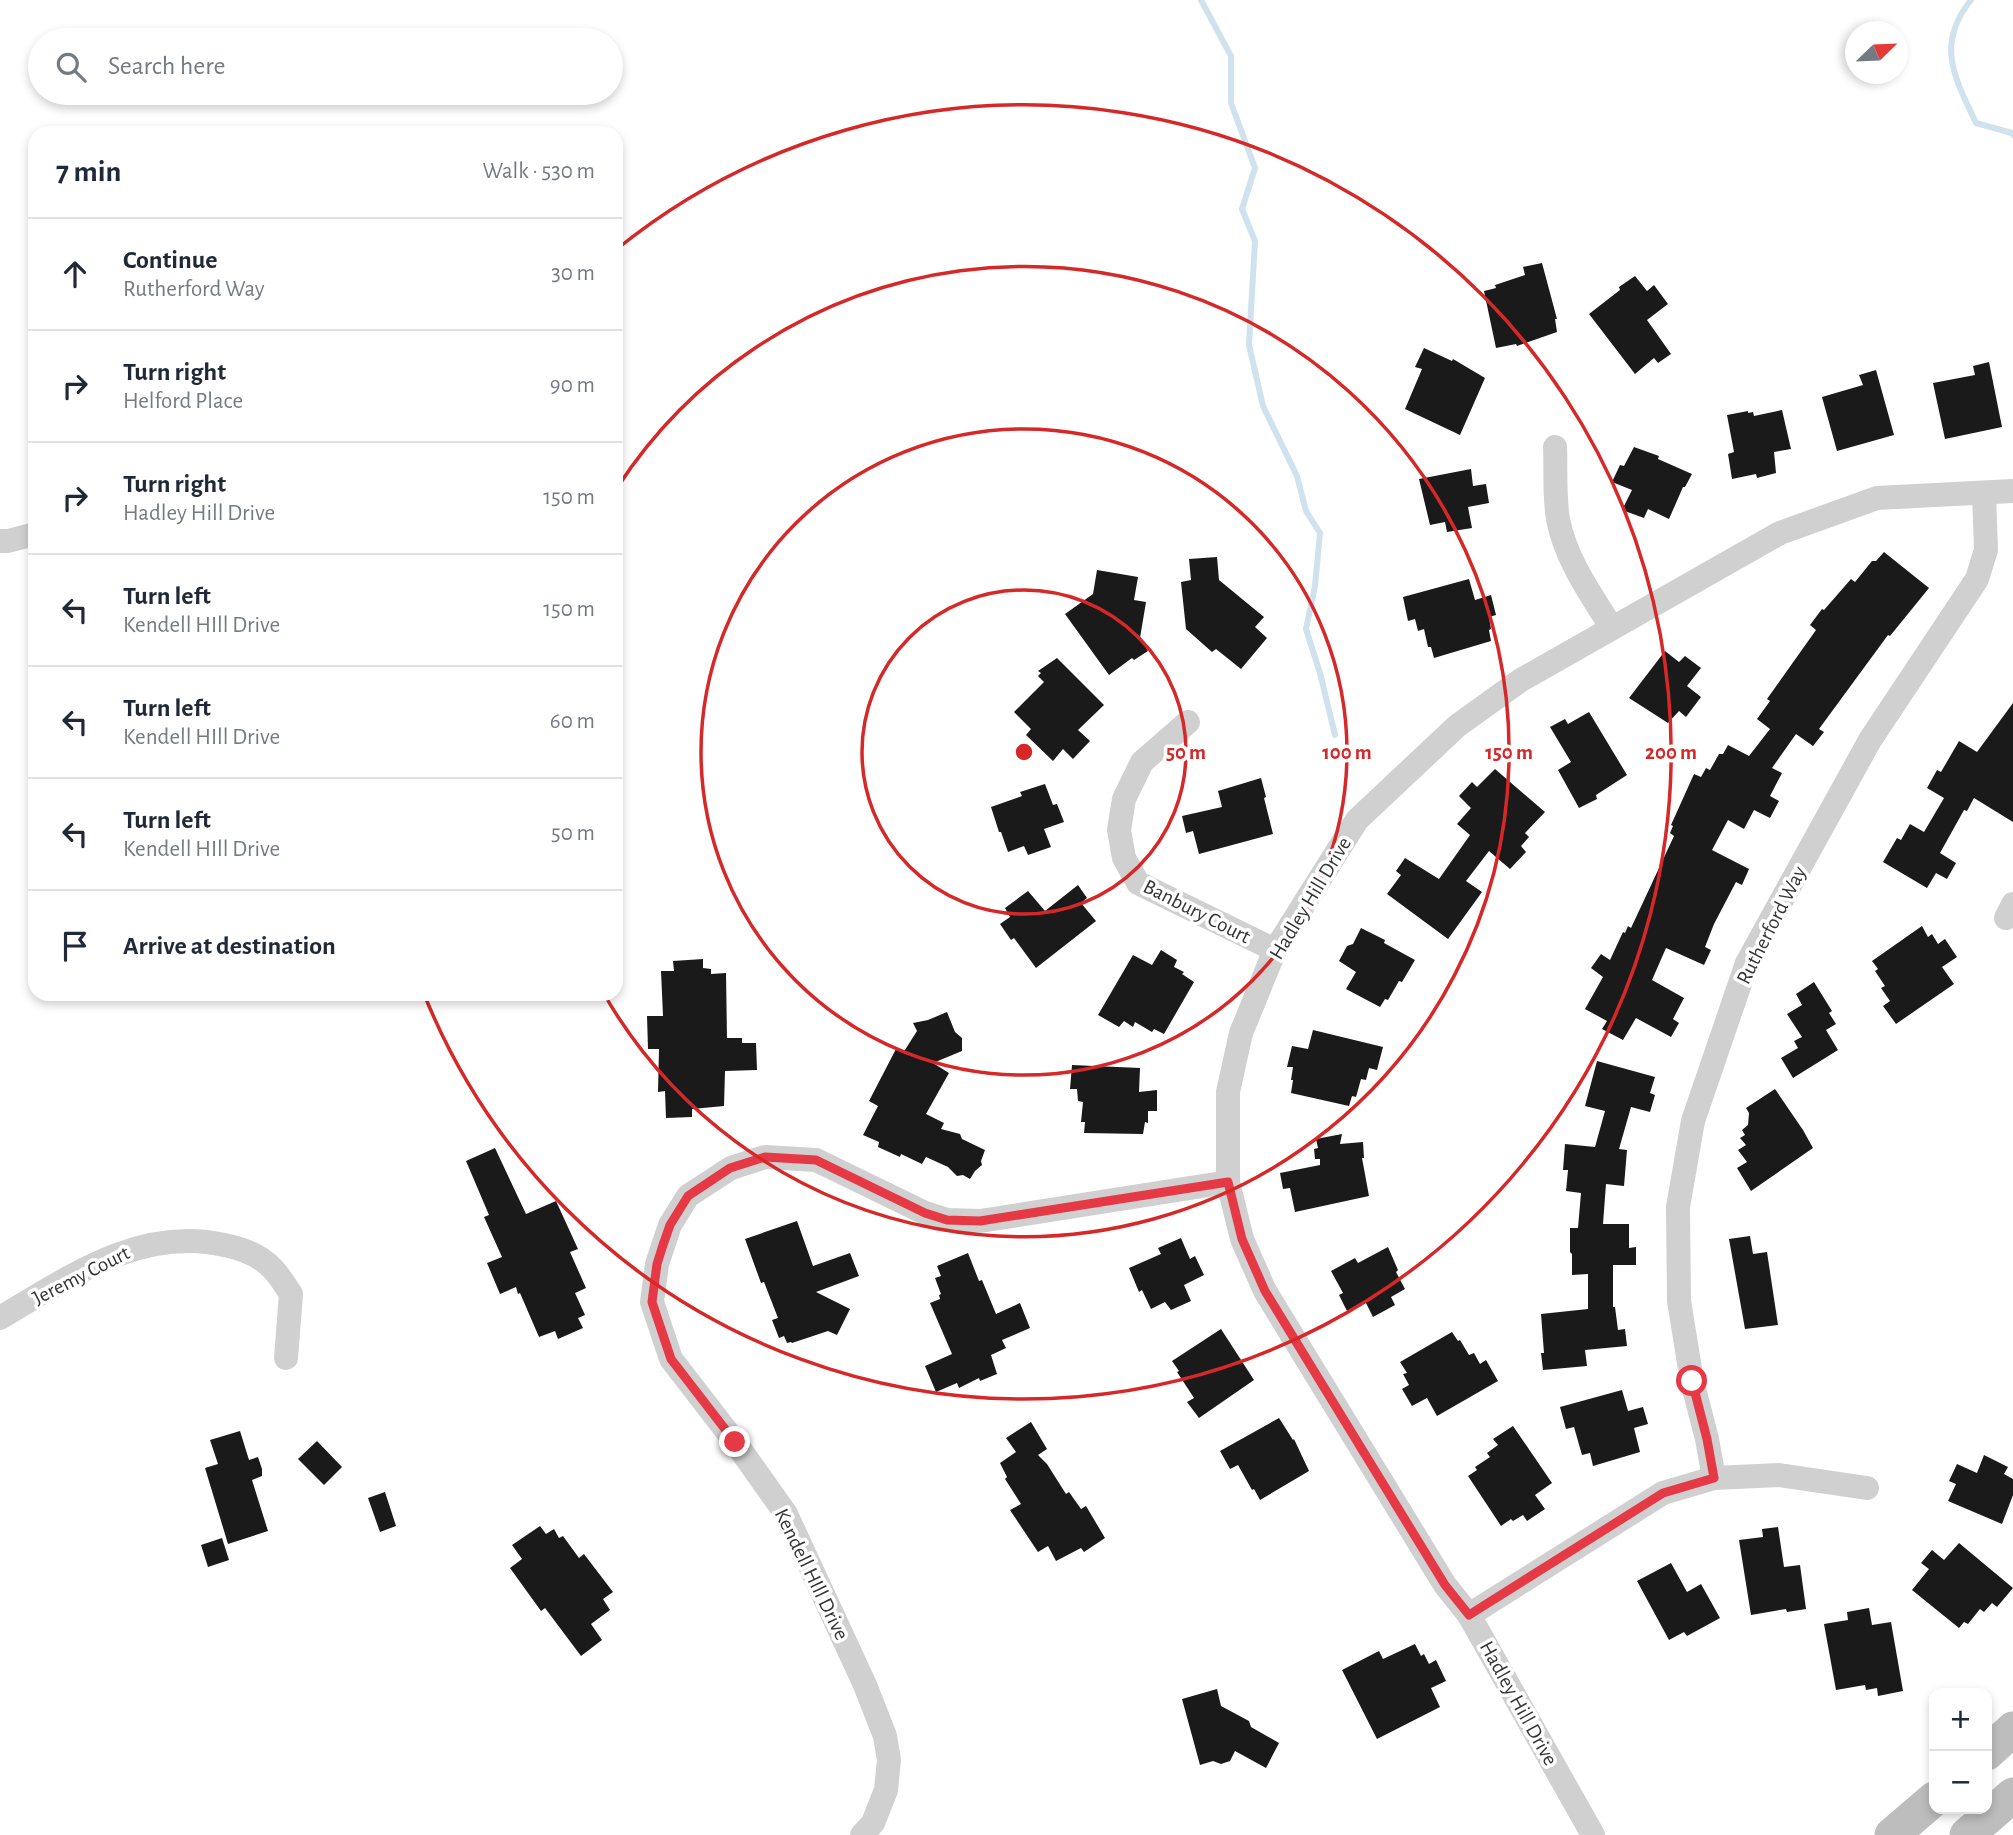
<!DOCTYPE html>
<meta charset="utf-8">
<style>
body{margin:0;font-family:"Alegreya Sans",sans-serif;background:#f6f6f7;color:#1f2937}
.controls{position:absolute;right:21px;bottom:21px;display:grid;overflow:hidden;border-radius:14px;box-shadow:0 4px 10px #0003}
.controls button{width:63px;height:63px;display:grid;place-items:center;padding:0;border:0;border-bottom:2px solid #e0e1e3;background:#fff;color:#1f2937;font:35px sans-serif}
.compass{position:absolute;left:1845px;top:21px;width:63px;height:63px;border-radius:50%;background:#fff;box-shadow:0 4px 10px #0003;rotate:67deg}
.stop{position:absolute;width:21px;height:21px;margin:-16px;border:5px solid #e63946;border-radius:50%;background:#fff}
.stop.end{background:#e63946;border-color:#fff;box-shadow:0 2px 7px #0008}
.list{margin:0;padding:0;list-style:none}
h2{display:flex;justify-content:space-between;align-items:center;height:91px;margin:0;padding:0 28px;font-size:30px}
h2 small{font-size:23px;font-weight:400;color:#747a83}
.list li{display:grid;grid-template-columns:46px 1fr auto;gap:21px;align-items:center;box-sizing:border-box;height:112px;padding:0 28px;border-top:2px solid #e0e1e3}
.list b{display:block;font-size:26px;white-space:nowrap}
.list p{margin:0;font-size:23px;white-space:nowrap;color:#747a83}
.list em{font-size:23px;font-style:normal;color:#747a83}
.icon{flex:none;width:38px;height:38px;fill:none;stroke:currentColor;stroke-width:2;stroke-linecap:round;stroke-linejoin:round}
.map{position:relative;flex:none;width:2013px;height:1835px;overflow:hidden}
.search{position:absolute;background:#fff;box-shadow:0 4px 10px #0003;left:28px;top:28px;width:595px;height:77px;display:flex;align-items:center;gap:18px;box-sizing:border-box;padding:0 24px;border-radius:38px;color:#747a83;font-size:26px}
.panel{position:absolute;background:#fff;box-shadow:0 4px 10px #0003;left:28px;top:126px;width:595px;height:875px;border-radius:21px}
.map>svg:first-child{display:block}
</style>
<div class="map">
<svg width="2013" height="1835" viewBox="0 0 2013 1835">
<rect width="100%" height="100%" fill="#fff"/>
<g fill="none" stroke-linecap="round" stroke-linejoin="round">
<g stroke="#cfe2ee" stroke-width="6">
<polyline points="1201,0 1231,56 1231,103 1255,168 1242,209 1255,241 1249,345 1263,406 1297,476 1306,511 1320,533 1315,586 1306,629 1320,673 1335,735"/>
<path d="M 1971,0 C 1935,45 1955,78 1976,123 L 2012,133 L 2013,135"/>
</g>
</g>
<g fill="#1a1a1a">
<polygon points="1542,263 1557,319 1555,319 1557,332 1517,346 1516,344 1496,348 1484,291 1496,288 1495,285 1525,275 1523,267"/>
<polygon points="1635,276 1647,291 1654,285 1668,304 1647,320 1671,354 1658,363 1654,358 1635,374 1589,314 1620,290 1619,287"/>
<polygon points="1424,348 1452,361 1453,359 1485,378 1460,435 1405,409 1422,369 1415,367"/>
<polygon points="1989,362 2002,427 1945,439 1933,383 1975,375 1973,366"/>
<polygon points="1876,370 1894,435 1837,451 1822,397 1863,385 1859,375"/>
<polygon points="1782,410 1791,449 1774,452 1776,473 1757,478 1756,474 1732,479 1728,454 1734,452 1727,415 1748,411 1748,413 1753,412 1754,416"/>
<polygon points="1634,447 1659,456 1658,459 1692,474 1685,487 1683,487 1669,519 1648,509 1644,518 1622,510 1632,490 1612,482 1620,465 1624,466"/>
<polygon points="1471,469 1473,486 1486,484 1489,503 1468,507 1472,528 1447,532 1445,522 1430,525 1419,479"/>
<polygon points="1884,552 1929,588 1890,636 1888,635 1819,729 1824,732 1813,746 1796,734 1772,768 1782,773 1770,796 1779,801 1770,818 1754,810 1744,829 1728,820 1712,850 1749,869 1742,885 1736,882 1714,924 1705,947 1711,950 1704,965 1666,948 1652,980 1684,998 1673,1019 1679,1023 1671,1037 1636,1018 1623,1040 1602,1029 1607,1021 1585,1009 1603,977 1591,968 1601,954 1610,960 1623,932 1625,933 1628,926 1631,928 1674,836 1670,833 1673,826 1671,825 1694,774 1701,777 1706,768 1710,770 1719,754 1723,754 1728,745 1749,756 1770,729 1757,719 1770,701 1767,699 1816,630 1810,625 1822,609 1824,610 1851,579 1855,582 1872,561 1876,561"/>
<polygon points="1217,557 1219,580 1264,617 1255,627 1267,638 1241,669 1216,649 1212,652 1186,629 1181,582 1191,580 1189,559"/>
<polygon points="1097,570 1138,577 1134,600 1146,602 1140,638 1148,651 1134,660 1132,658 1109,675 1065,614 1093,594"/>
<polygon points="1469,579 1475,600 1491,595 1496,615 1489,617 1491,629 1489,630 1491,641 1434,658 1431,647 1428,647 1424,629 1418,631 1415,619 1408,621 1403,597"/>
<polygon points="1665,651 1679,662 1685,656 1701,668 1687,686 1701,697 1686,717 1679,711 1668,723 1629,698"/>
<polygon points="1057,658 1104,705 1078,730 1090,741 1073,759 1063,749 1053,761 1026,735 1031,729 1014,712 1044,682 1038,676 1041,673 1038,671"/>
<polygon points="2013,703 2013,822 1974,798 1967,811 1964,810 1940,853 1956,863 1947,879 1936,873 1927,888 1883,862 1897,838 1901,840 1910,824 1924,832 1944,798 1927,788 1937,770 1941,772 1959,741 1977,752"/>
<polygon points="1589,712 1627,775 1596,795 1597,799 1579,808 1558,770 1571,762 1550,727 1565,719 1568,724"/>
<polygon points="1495,769 1545,812 1525,833 1529,837 1521,846 1526,852 1510,869 1489,851 1466,881 1482,892 1448,939 1387,894 1401,875 1396,871 1405,858 1439,879 1470,835 1457,824 1471,808 1459,796 1472,782 1477,787"/>
<polygon points="1261,778 1266,797 1264,798 1273,834 1199,854 1193,831 1186,833 1182,816 1222,807 1218,791"/>
<polygon points="1045,784 1053,805 1057,804 1064,822 1044,829 1051,847 1028,855 1024,846 1008,852 1001,832 999,832 991,807 1022,796 1020,792"/>
<polygon points="1078,885 1087,898 1081,903 1096,921 1036,968 1014,938 1011,940 1000,924 1010,917 1005,908 1028,891 1045,911"/>
<polygon points="1922,926 1928,937 1932,934 1938,944 1945,939 1957,957 1942,967 1954,984 1896,1024 1883,1006 1890,1001 1881,988 1885,986 1875,971 1878,969 1872,961"/>
<polygon points="1361,928 1385,940 1384,943 1415,960 1402,982 1399,981 1388,1000 1385,999 1380,1007 1346,989 1356,972 1339,961 1347,946 1353,944"/>
<polygon points="1161,950 1177,960 1174,967 1184,972 1182,974 1194,982 1164,1034 1154,1029 1152,1032 1135,1022 1133,1027 1124,1021 1119,1027 1098,1015 1133,955 1152,965"/>
<polygon points="703,959 703,968 711,969 711,974 726,973 727,1038 742,1038 742,1043 756,1043 757,1070 725,1071 724,1106 692,1109 692,1117 666,1118 665,1091 658,1092 659,1049 648,1049 647,1016 663,1016 661,971 674,971 673,961"/>
<polygon points="1814,982 1832,1011 1829,1013 1836,1024 1826,1030 1838,1050 1793,1078 1781,1058 1798,1048 1794,1041 1802,1037 1787,1014 1802,1005 1796,994"/>
<polygon points="947,1012 955,1032 962,1038 962,1051 933,1063 949,1073 926,1114 944,1123 941,1129 960,1134 962,1139 985,1150 981,1161 982,1165 975,1171 970,1179 963,1175 957,1176 948,1167 926,1157 922,1164 901,1154 900,1157 878,1147 879,1142 863,1135 878,1106 869,1101 896,1049 903,1053 917,1031 913,1023 928,1020"/>
<polygon points="1313,1030 1383,1047 1377,1070 1369,1068 1366,1080 1361,1079 1356,1097 1352,1096 1349,1106 1291,1093 1293,1080 1291,1080 1293,1067 1287,1067 1292,1046 1308,1049"/>
<polygon points="1597,1061 1655,1077 1650,1093 1655,1095 1650,1112 1631,1107 1619,1149 1627,1150 1624,1186 1606,1184 1603,1224 1629,1224 1629,1248 1636,1247 1636,1265 1613,1265 1613,1307 1615,1307 1618,1330 1625,1329 1627,1346 1585,1350 1587,1366 1543,1370 1541,1353 1544,1353 1541,1314 1588,1309 1588,1274 1572,1275 1572,1254 1570,1252 1570,1228 1578,1228 1581,1193 1566,1191 1568,1170 1563,1170 1565,1144 1595,1147 1605,1111 1585,1106"/>
<polygon points="1072,1065 1140,1068 1139,1092 1157,1090 1157,1111 1148,1111 1148,1123 1145,1122 1143,1134 1084,1133 1085,1122 1081,1122 1083,1102 1078,1101 1077,1089 1070,1089"/>
<polygon points="1775,1089 1803,1130 1813,1148 1751,1191 1737,1168 1747,1162 1738,1150 1746,1145 1740,1138 1745,1135 1742,1130 1748,1125 1749,1113 1746,1108"/>
<polygon points="1342,1134 1340,1144 1363,1142 1364,1158 1362,1158 1369,1196 1295,1212 1290,1188 1283,1189 1280,1173 1320,1165 1320,1159 1315,1159 1314,1149 1318,1148 1316,1139"/>
<polygon points="495,1148 526,1214 556,1201 578,1249 570,1252 586,1288 575,1293 585,1315 578,1318 583,1328 558,1339 555,1331 539,1337 520,1293 518,1294 516,1287 500,1294 487,1263 502,1257 484,1217 489,1215 466,1161"/>
<polygon points="797,1221 813,1266 850,1253 859,1276 816,1292 850,1309 837,1335 828,1331 792,1343 791,1342 787,1343 784,1336 779,1338 772,1320 778,1318 764,1282 761,1283 745,1239"/>
<polygon points="1750,1236 1753,1254 1767,1252 1778,1325 1745,1329 1729,1239"/>
<polygon points="1181,1238 1190,1259 1195,1256 1204,1275 1184,1285 1191,1301 1171,1310 1165,1302 1151,1309 1142,1290 1139,1292 1129,1268 1161,1254 1158,1248"/>
<polygon points="1388,1247 1398,1270 1396,1272 1405,1289 1391,1297 1395,1305 1373,1317 1365,1301 1347,1311 1339,1295 1343,1293 1331,1271 1355,1258 1358,1263"/>
<polygon points="968,1253 979,1281 982,1280 996,1314 1020,1303 1030,1328 1002,1340 1006,1348 991,1355 997,1374 980,1381 979,1378 959,1388 957,1383 936,1392 925,1366 952,1354 930,1303 940,1299 939,1295 941,1294 935,1278 941,1276 937,1266"/>
<polygon points="1221,1329 1254,1380 1199,1418 1187,1402 1194,1398 1177,1372 1179,1371 1172,1361"/>
<polygon points="1452,1332 1458,1341 1460,1340 1469,1355 1474,1353 1480,1364 1486,1360 1498,1381 1437,1416 1427,1398 1412,1406 1402,1389 1409,1385 1403,1374 1407,1373 1400,1362"/>
<polygon points="1622,1390 1628,1411 1643,1407 1648,1424 1634,1428 1640,1452 1593,1466 1590,1453 1582,1455 1574,1427 1566,1429 1560,1407"/>
<polygon points="1279,1418 1293,1440 1294,1439 1309,1471 1260,1500 1254,1489 1252,1490 1238,1465 1230,1469 1220,1451"/>
<polygon points="1031,1422 1047,1449 1038,1455 1047,1464 1066,1494 1069,1492 1081,1509 1086,1506 1105,1538 1084,1552 1081,1548 1056,1561 1048,1546 1038,1552 1010,1510 1021,1504 1005,1479 1007,1477 1000,1463 1016,1452 1006,1438"/>
<polygon points="1513,1426 1552,1483 1535,1495 1545,1509 1527,1521 1523,1515 1513,1521 1511,1519 1501,1526 1468,1476 1477,1470 1475,1467 1490,1457 1487,1453 1498,1445 1493,1439"/>
<polygon points="240,1431 249,1460 258,1457 262,1469 262,1476 252,1480 268,1531 228,1544 205,1468 218,1464 210,1440"/>
<polygon points="317,1441 342,1467 324,1485 298,1459"/>
<polygon points="1984,1455 2008,1467 2004,1474 2013,1479 2013,1495 2002,1524 1948,1501 1956,1484 1949,1481 1957,1464 1977,1473"/>
<polygon points="385,1492 396,1526 380,1532 368,1498"/>
<polygon points="540,1526 546,1534 554,1529 559,1538 563,1536 579,1558 584,1554 613,1592 603,1599 610,1610 591,1624 602,1640 581,1656 545,1608 541,1611 510,1568 522,1559 512,1545"/>
<polygon points="1778,1527 1784,1567 1800,1565 1806,1609 1787,1612 1786,1609 1751,1615 1739,1540 1763,1537 1762,1529"/>
<polygon points="222,1538 229,1560 208,1567 201,1545"/>
<polygon points="1959,1543 2013,1588 1997,1607 1992,1603 1984,1612 1980,1609 1968,1624 1964,1622 1959,1628 1912,1590 1929,1569 1921,1563 1932,1550 1944,1560"/>
<polygon points="1671,1563 1687,1592 1701,1584 1720,1618 1687,1636 1684,1632 1669,1640 1637,1581"/>
<polygon points="1869,1608 1872,1625 1891,1622 1903,1691 1878,1696 1877,1688 1866,1690 1865,1685 1836,1690 1824,1624 1848,1620 1847,1612"/>
<polygon points="1415,1644 1421,1656 1424,1654 1429,1664 1436,1660 1446,1681 1431,1688 1440,1707 1377,1739 1342,1670 1379,1651 1383,1659"/>
<polygon points="1217,1689 1221,1706 1249,1721 1251,1727 1279,1743 1266,1768 1235,1751 1230,1761 1221,1764 1213,1761 1200,1765 1182,1699"/>
</g>
<g fill="none" stroke-linecap="round" stroke-linejoin="round">
<g stroke="#d0d0d0" stroke-width="24">
<path d="M 1555,447 C 1556,470 1554,496 1558,519 C 1565,558 1591,595 1612,628"/>
<polyline points="0,541 8,541 35,534"/>
<polyline points="1188,722 1142,762 1124,799 1119,830 1124,858 1138,883 1275,950"/>
<polyline points="2006,918 2013,904"/>
<path d="M 0,1318 C 68,1278 140,1226 224,1245 C 240,1248 259,1255 272,1268 C 279,1275 285,1285 291,1294 L 286,1358"/>
<polyline points="1714,1478 1707,1439 1692,1381 1679,1301 1678,1207 1693,1121 1747,963 1870,740 1977,579 1986,550 1984,493"/>
<polyline points="1469,1615 1663,1493 1714,1478 1779,1475 1867,1488"/>
<polyline points="862,1835 873,1823 886,1790 889,1760 885,1736 865,1685 786,1514 735,1442 671,1359 652,1302 657,1264 670,1225 688,1196 731,1168 765,1157 816,1160 925,1213 947,1220 980,1221 1228,1182"/>
<polyline points="1593,1835 1469,1615 1445,1585 1265,1291 1242,1239 1228,1182 1228,1092 1241,1033 1275,950 1357,820 1457,726 1521,680 1780,533 1877,498 2013,491"/>
</g>
<g stroke="#bdbdbd" stroke-width="35">
<polyline points="1987,1753 2013,1729"/>
<polyline points="1892,1835 1934,1799"/>
<polyline points="1967,1835 2013,1795"/>
</g>
</g>
<g fill="none" stroke-linecap="round" stroke-linejoin="round">
<polyline stroke="#e63946" stroke-width="9" points="735,1442 671,1359 652,1302 657,1264 663,1245 670,1225 688,1196 730,1168 765,1157 816,1160 925,1213 947,1220 980,1221 1228,1182 1242,1239 1265,1291 1445,1585 1469,1615 1663,1493 1714,1478 1707,1439 1692,1381"/>
</g>
<g fill="none" stroke="#d62828" stroke-width="3.5">
<circle cx="1024" cy="752" r="162"/>
<circle cx="1024" cy="752" r="323"/>
<path d="M617 488A485 485 0 1 1 604 994"/>
<path d="M617 249A647 647 0 1 1 424 994"/>
</g>
<g text-anchor="middle" stroke-width="7" stroke-linejoin="round" paint-order="stroke">
<g font-size="21" fill="#333" stroke="#fff">
<text transform="translate(1310 898) rotate(-59)" y="7">Hadley Hill Drive</text>
<text transform="translate(1197 911) rotate(27)" y="7">Banbury Court</text>
<text transform="translate(1771 925) rotate(-63)" y="7">Rutherford Way</text>
<text transform="translate(81 1275) rotate(-27)" y="7">Jeremy Court</text>
<text transform="translate(812 1574) rotate(64)" y="7">Kendell HIll Drive</text>
<text transform="translate(1519 1703) rotate(61)" y="7">Hadley Hill Drive</text>
</g>
</g>
<circle cx="1024" cy="752" r="10" fill="#d62828" stroke="#fff" stroke-width="3.5"/>
<g font-size="21" text-anchor="middle" font-weight="bold" fill="#d62828" stroke="#fff" stroke-width="7" stroke-linejoin="round" paint-order="stroke">
<text x="1186" y="759">50 m</text>
<text x="1347" y="759">100 m</text>
<text x="1509" y="759">150 m</text>
<text x="1671" y="759">200 m</text>
</g>
</svg>
<div class="controls">
<button>+</button>
<button>−</button>
</div>
<svg class="compass" viewBox="-18 -18 36 36"><path d="M0-13l5 13h-10z" fill="#e53935"/><path d="M0 13l5-13h-10z" fill="#747a83"/></svg>
<div class="stop" style="left:1692px;top:1381px"></div>
<div class="stop end" style="left:735px;top:1442px"></div>
<div class="search"><svg class="icon" aria-label="search" viewBox="0 0 24 24"><circle cx="10" cy="10" r="6"/><path d="M15 15l6 6"/></svg>Search here</div>
<section class="panel">
<h2>7 min<small>Walk · 530 m</small></h2>
<ul class="list">
<li><svg class="icon" aria-label="ahead" viewBox="0 0 24 24"><path d="M12 20V5M6 11l6-6 6 6"/></svg><div><b>Continue</b><p>Rutherford Way</p></div><em>30 m</em></li>
<li><svg class="icon" aria-label="right" viewBox="0 0 24 24"><path d="M7 20v-9h11M14 6l5 5-5 5"/></svg><div><b>Turn right</b><p>Helford Place</p></div><em>90 m</em></li>
<li><svg class="icon" aria-label="right" viewBox="0 0 24 24"><path d="M7 20v-9h11M14 6l5 5-5 5"/></svg><div><b>Turn right</b><p>Hadley Hill Drive</p></div><em>150 m</em></li>
<li><svg class="icon" aria-label="left" viewBox="0 0 24 24"><path d="M17 20v-9H6M10 6l-5 5 5 5"/></svg><div><b>Turn left</b><p>Kendell HIll Drive</p></div><em>150 m</em></li>
<li><svg class="icon" aria-label="left" viewBox="0 0 24 24"><path d="M17 20v-9H6M10 6l-5 5 5 5"/></svg><div><b>Turn left</b><p>Kendell HIll Drive</p></div><em>60 m</em></li>
<li><svg class="icon" aria-label="left" viewBox="0 0 24 24"><path d="M17 20v-9H6M10 6l-5 5 5 5"/></svg><div><b>Turn left</b><p>Kendell HIll Drive</p></div><em>50 m</em></li>
<li><svg class="icon" aria-label="arrive" viewBox="0 0 24 24"><path d="M6 21V4h12l-3 4 3 4H6"/></svg><div><b>Arrive at destination</b></div></li>
</ul>
</section>
</div>
